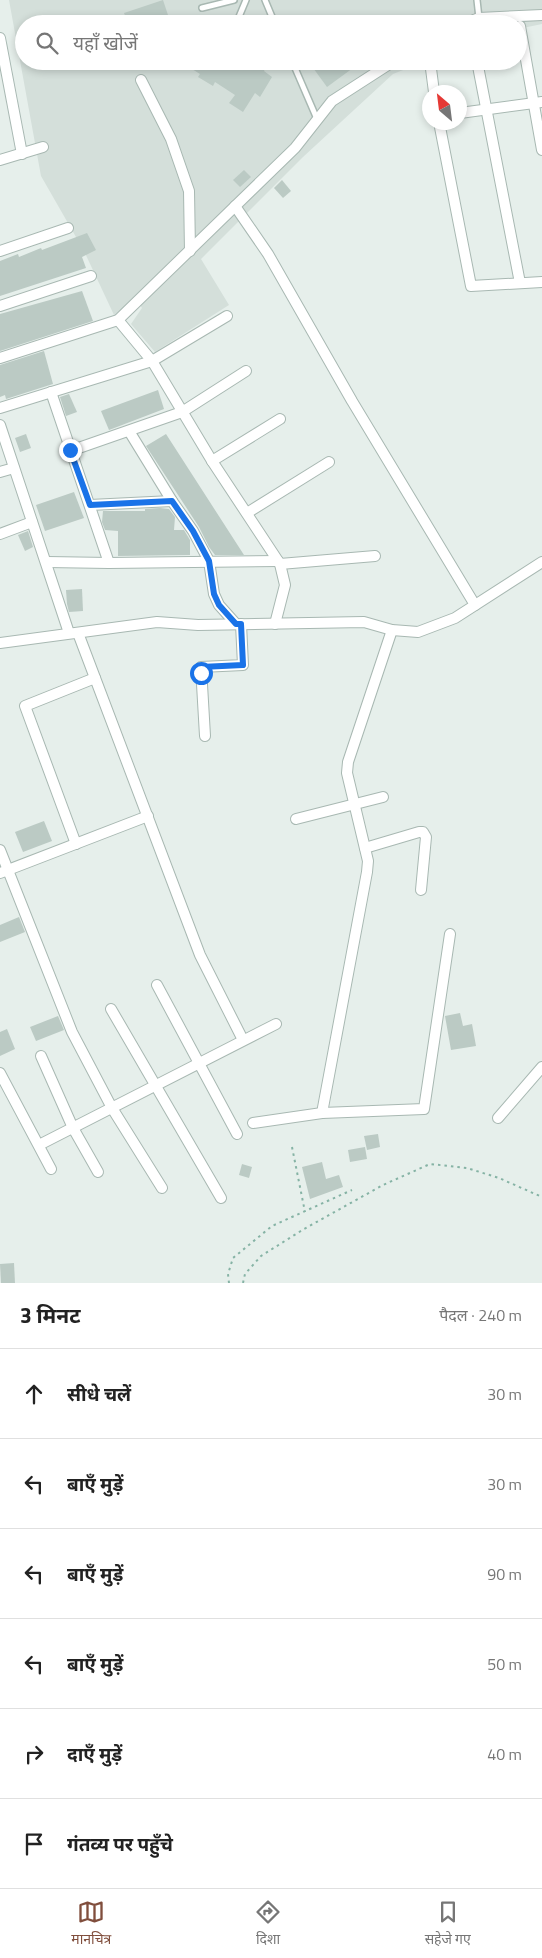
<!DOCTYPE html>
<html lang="hi">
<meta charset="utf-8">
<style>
body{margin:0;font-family:"Titillium Web","Noto Sans Devanagari",sans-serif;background:#f2f2f2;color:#222}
.compass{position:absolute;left:422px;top:85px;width:45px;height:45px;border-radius:50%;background:#fff;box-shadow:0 2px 8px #0003;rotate:332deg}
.stop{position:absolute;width:15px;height:15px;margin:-11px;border:4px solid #1a73e8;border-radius:50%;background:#fff}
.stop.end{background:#1a73e8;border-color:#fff;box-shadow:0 1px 5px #0008}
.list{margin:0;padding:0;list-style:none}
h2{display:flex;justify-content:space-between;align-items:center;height:65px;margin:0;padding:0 20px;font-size:21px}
h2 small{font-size:16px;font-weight:400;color:#767676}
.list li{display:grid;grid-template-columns:32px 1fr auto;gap:15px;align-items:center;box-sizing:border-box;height:90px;padding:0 20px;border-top:1px solid #e0e0e0}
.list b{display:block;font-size:19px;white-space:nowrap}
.list em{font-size:16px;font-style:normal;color:#767676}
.icon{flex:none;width:28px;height:28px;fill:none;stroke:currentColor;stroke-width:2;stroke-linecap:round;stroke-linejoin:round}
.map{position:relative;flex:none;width:542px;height:1283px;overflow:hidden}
.search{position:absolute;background:#fff;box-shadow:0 2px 8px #0003;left:15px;right:15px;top:15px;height:55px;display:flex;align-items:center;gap:12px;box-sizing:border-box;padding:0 18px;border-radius:28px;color:#767676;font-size:19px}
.sheet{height:605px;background:#fff}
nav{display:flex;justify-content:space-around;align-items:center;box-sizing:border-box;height:70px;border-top:1px solid #e0e0e0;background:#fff;font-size:14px;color:#767676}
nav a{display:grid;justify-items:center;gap:2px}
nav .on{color:#804e3d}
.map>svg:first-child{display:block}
</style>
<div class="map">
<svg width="542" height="1283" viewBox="0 0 542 1283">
<rect width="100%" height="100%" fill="#e6efeb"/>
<polygon fill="#d4dfda" points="9,0 542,0 542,24 518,29 518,24 24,24 24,61 426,61 393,74 303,157 201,259 229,305 155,352 131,324 142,308 136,299 114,315 84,251 41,176"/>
<g fill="#bbcac4">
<polygon points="163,0 171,24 128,24 124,13"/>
<polygon points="179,61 269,61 264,71 272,77 260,97 255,93 243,112 229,103 235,95 215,82 213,86 198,77 200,74"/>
<polygon points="308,61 348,61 353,68 327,87"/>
<polygon points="244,170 251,177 240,187 233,180"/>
<polygon points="282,180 291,191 283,198 274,188"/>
<polygon points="87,233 96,250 82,257 86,268 0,296 0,261 18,254 19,257 41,248 42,250"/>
<polygon points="82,291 93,321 0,351 0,314"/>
<polygon points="44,351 53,384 6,399 5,395 0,397 0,365"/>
<polygon points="158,390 164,409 109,430 101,411"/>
<polygon points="69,394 77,412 66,416 60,397"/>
<polygon points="26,434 31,448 20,452 15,438"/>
<polygon points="166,434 244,555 215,555 209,547 199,527 146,446"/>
<polygon points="74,492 84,518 45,531 36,505"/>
<polygon points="160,508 169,509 175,517 174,530 184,530 190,540 190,555 118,556 118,531 105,530 102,522 103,511 145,511 145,509"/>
<polygon points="28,531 33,547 25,551 18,535"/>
<polygon points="82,589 83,611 69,612 67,604 66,590"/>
<polygon points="44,821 52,841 23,852 15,832"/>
<polygon points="19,917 25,932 0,942 0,925"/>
<polygon points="460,1013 463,1026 472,1024 476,1046 451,1050 445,1016"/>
<polygon points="58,1016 64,1030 36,1041 30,1027"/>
<polygon points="7,1029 15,1049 0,1056 0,1032"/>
<polygon points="378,1134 380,1147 367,1150 364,1136"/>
<polygon points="365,1147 367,1159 350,1162 348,1150"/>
<polygon points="322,1162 326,1179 339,1175 343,1187 310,1199 302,1167"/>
<polygon points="242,1164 252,1167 249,1178 239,1175"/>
<polygon points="14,1263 15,1283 1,1283 0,1264"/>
</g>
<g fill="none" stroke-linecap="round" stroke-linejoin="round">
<g stroke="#a8b8b2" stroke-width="8">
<g id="service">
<polyline points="265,0 275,24"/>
<polyline points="477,0 479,18"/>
<polyline points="202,8 234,0"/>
<polyline points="236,24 246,0"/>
<polyline points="292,61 317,119"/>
</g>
</g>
<g stroke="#a8b8b2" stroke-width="12">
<g id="minor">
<polyline points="464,24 479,18 542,15"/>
<polyline points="520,26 542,150"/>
<polyline points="0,38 22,154"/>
<polyline points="430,61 434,92"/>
<polyline points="477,61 520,283"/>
<polyline points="141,80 171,139 189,191 190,251"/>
<polyline points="460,113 542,102"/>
<polyline points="439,122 471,286 542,282"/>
<polyline points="0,160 43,147"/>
<polyline points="235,206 268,254 352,401 475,605"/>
<polyline points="0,251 68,228"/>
<polyline points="0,306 91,276"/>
<polyline points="118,320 152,361 212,461 280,564 285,585 275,624"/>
<polyline points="0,358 118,320 295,148 332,101 394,61"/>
<polyline points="51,392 109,563"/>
<polyline points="0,408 152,361 227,316"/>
<polyline points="0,425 69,633"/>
<polyline points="129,431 172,501 193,531 209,561 214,594 219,605 236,624"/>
<polyline points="70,451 182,412 246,371"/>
<polyline points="212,461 280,419"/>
<polyline points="0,472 14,468"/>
<polyline points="90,505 172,501"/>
<polyline points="247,513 329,462"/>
<polyline points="0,534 32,522"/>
<polyline points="47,562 109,563 278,561"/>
<polyline points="280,564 375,556"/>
<polyline points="78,633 200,955 243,1040"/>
<polyline points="0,643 157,622 198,625 364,622 392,630 418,632 455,618 542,562"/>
<polyline points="205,736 201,667 243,665 241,624"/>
<polyline points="296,819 383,797"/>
<polyline points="76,844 25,706 95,678"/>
<polyline points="365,848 419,832 423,832 426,837 421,890"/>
<polyline points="0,850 72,1032 112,1108 162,1188"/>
<polyline points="0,873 148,816"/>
<polyline points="157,985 237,1134"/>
<polyline points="111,1009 221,1198"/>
<polyline points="41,1056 73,1128 98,1172"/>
<polyline points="0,1073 51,1169"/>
<polyline points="322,1113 367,872 368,861 347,773 348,762 392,630"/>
<polyline points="498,1118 542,1067"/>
<polyline points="253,1123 322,1113 424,1109 450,934"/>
<polyline points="39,1145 276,1024"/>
</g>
</g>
<g stroke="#86b3a5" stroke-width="2" stroke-dasharray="2.5 4" stroke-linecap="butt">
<polyline points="292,1147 305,1212"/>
<polyline points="229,1283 228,1274 233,1258 272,1226 352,1190"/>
<polyline points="243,1283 245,1274 261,1256 304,1229 383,1185 430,1164 467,1168 499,1178 542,1197"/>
</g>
<use href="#service" stroke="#fff" stroke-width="5"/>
<use href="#minor" stroke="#fff" stroke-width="10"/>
</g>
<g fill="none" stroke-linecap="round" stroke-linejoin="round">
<polyline stroke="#1a73e8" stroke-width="6" points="70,450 90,505 172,501 193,531 209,561 214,594 219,605 236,624 241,624 243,665 201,667 201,673"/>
</g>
</svg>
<svg class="compass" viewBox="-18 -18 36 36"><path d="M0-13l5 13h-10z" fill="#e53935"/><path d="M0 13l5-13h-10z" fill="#767676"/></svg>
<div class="stop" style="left:201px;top:673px"></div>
<div class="stop end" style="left:70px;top:450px"></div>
<div class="search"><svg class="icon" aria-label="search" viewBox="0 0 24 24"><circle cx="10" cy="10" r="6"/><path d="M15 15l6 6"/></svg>यहाँ खोजें</div>
</div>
<section class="sheet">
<h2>3 मिनट<small>पैदल · 240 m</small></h2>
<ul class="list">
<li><svg class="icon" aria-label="ahead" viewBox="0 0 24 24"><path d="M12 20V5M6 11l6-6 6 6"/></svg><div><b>सीधे चलें</b></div><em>30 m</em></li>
<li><svg class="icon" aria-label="left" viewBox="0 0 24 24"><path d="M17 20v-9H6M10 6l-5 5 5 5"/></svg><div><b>बाएँ मुड़ें</b></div><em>30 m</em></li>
<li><svg class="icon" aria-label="left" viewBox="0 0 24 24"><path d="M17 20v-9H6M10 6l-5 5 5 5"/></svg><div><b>बाएँ मुड़ें</b></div><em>90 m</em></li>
<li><svg class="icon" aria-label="left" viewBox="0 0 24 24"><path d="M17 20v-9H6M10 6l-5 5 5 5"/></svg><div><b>बाएँ मुड़ें</b></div><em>50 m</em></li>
<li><svg class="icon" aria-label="right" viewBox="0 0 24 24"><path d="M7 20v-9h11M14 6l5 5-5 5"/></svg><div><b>दाएँ मुड़ें</b></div><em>40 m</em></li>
<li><svg class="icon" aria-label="arrive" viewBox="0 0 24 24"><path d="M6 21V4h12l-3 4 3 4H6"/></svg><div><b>गंतव्य पर पहुँचे</b></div></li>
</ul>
</section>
<nav>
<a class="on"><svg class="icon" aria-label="map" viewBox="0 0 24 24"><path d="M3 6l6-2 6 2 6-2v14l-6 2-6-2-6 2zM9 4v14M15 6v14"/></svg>मानचित्र</a>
<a><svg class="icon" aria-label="directions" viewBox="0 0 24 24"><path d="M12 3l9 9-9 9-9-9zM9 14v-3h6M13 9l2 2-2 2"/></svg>दिशा</a>
<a><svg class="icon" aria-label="saved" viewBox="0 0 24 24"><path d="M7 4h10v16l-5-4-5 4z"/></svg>सहेजे गए</a>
</nav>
